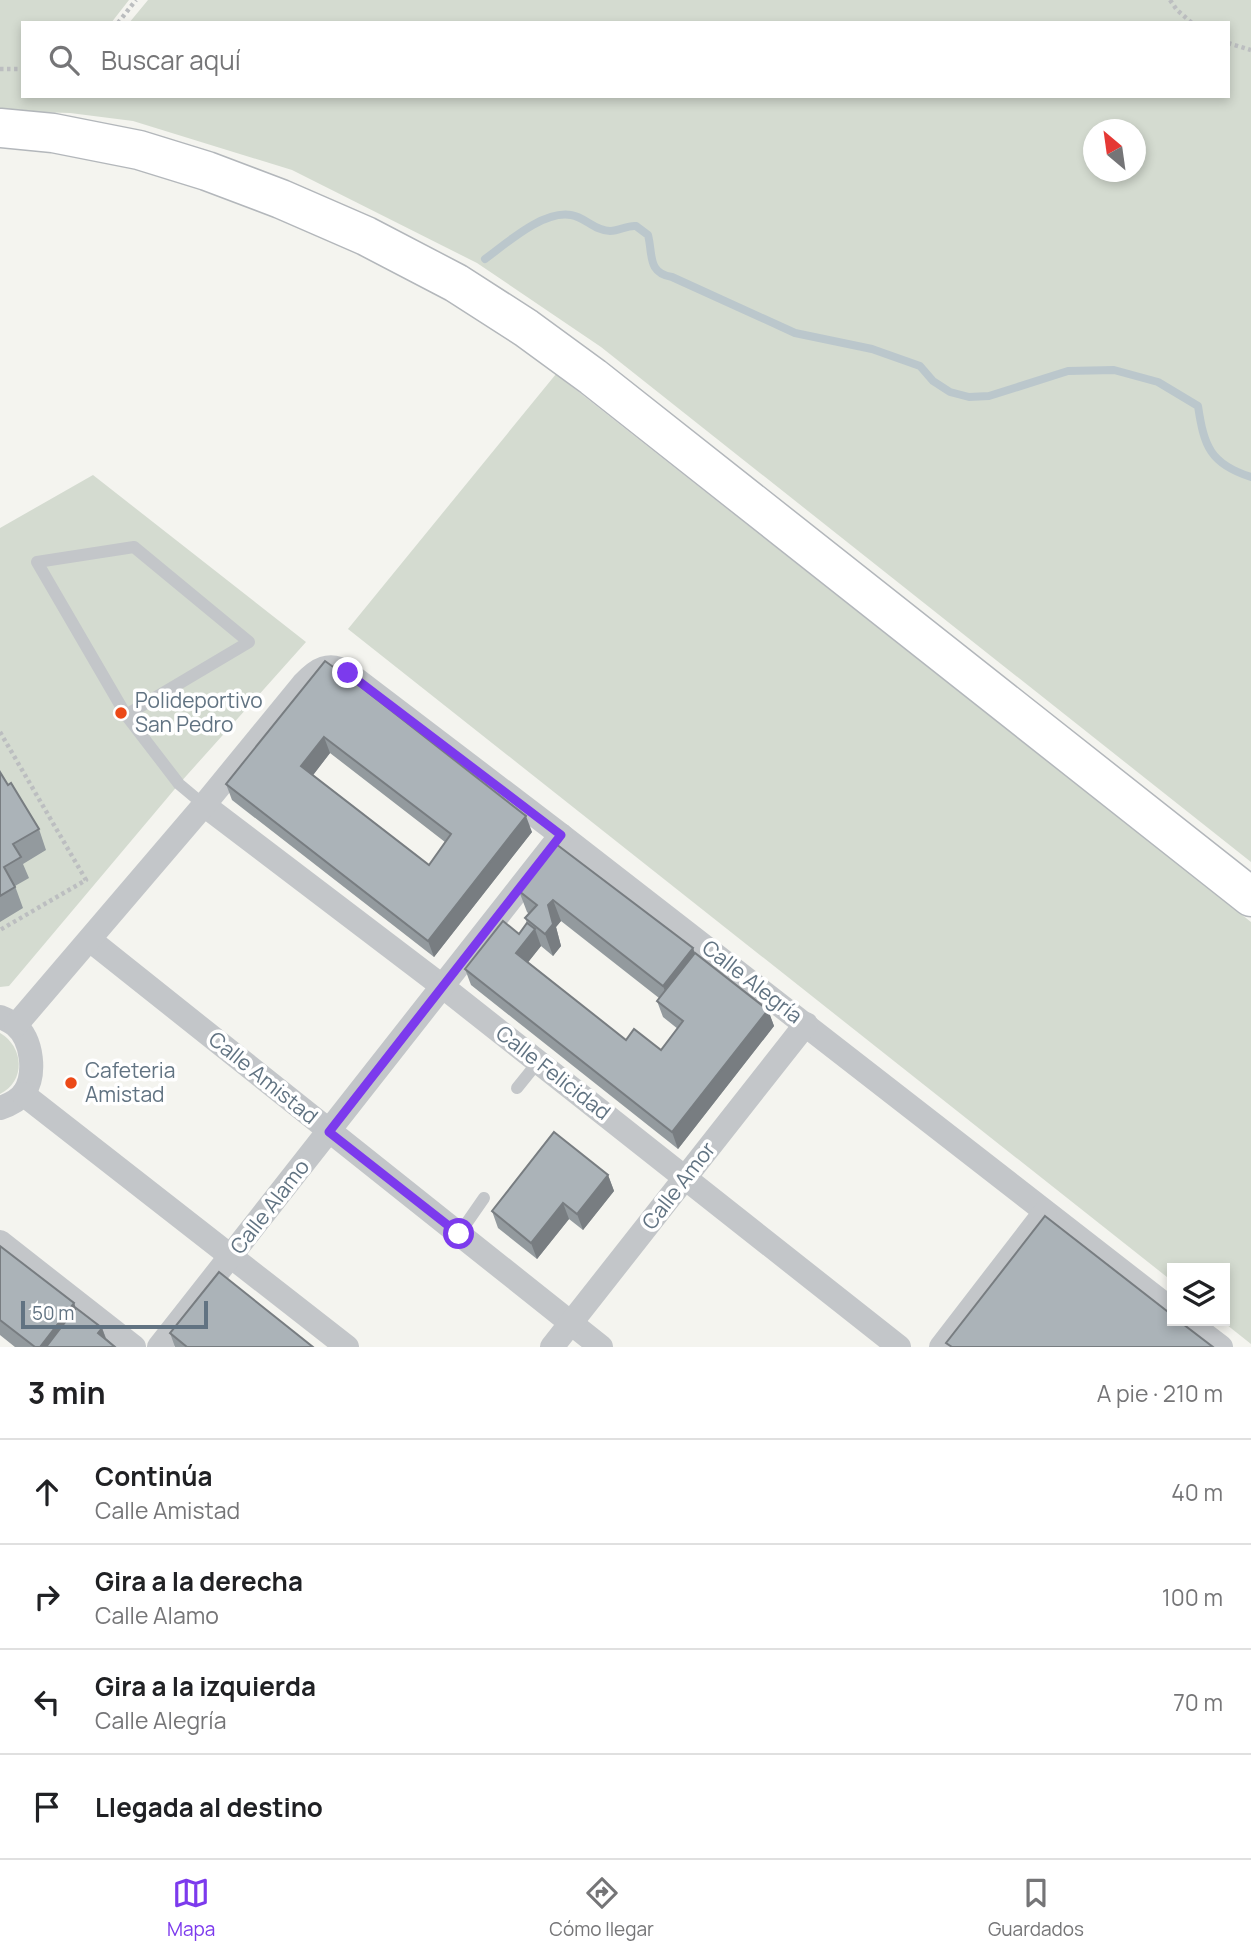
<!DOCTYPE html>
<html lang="es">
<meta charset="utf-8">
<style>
body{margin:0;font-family:Manrope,sans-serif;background:#f6f6f6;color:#202124}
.controls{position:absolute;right:21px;bottom:21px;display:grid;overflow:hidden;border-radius:0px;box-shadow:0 4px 10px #0003}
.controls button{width:63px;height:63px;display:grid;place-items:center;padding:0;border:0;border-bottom:2px solid #e0e0e0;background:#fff;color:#202124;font:35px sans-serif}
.compass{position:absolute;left:1083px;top:119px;width:63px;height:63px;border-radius:50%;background:#fff;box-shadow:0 4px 10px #0003;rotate:331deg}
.scale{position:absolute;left:21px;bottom:18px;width:187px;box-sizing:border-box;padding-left:7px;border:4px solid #617382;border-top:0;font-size:19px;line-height:24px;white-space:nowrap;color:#617382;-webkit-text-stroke:5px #fff;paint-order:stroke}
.stop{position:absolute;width:21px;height:21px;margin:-16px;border:5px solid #7c3aed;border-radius:50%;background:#fff}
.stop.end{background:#7c3aed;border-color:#fff;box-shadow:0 2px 7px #0008}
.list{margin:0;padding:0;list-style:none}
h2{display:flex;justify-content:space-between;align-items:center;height:91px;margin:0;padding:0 28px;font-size:30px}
h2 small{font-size:23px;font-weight:400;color:#757577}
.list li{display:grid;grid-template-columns:46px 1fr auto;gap:21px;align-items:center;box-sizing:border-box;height:105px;padding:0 28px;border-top:2px solid #e0e0e0}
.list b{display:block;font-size:26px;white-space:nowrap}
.list p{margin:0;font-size:23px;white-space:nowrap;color:#757577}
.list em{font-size:23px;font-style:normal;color:#757577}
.icon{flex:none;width:38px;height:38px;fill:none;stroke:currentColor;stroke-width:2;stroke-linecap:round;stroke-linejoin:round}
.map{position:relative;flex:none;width:1251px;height:1347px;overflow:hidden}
.search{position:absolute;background:#fff;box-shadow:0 4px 10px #0003;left:21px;right:21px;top:21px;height:77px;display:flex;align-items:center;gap:18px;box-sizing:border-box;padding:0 24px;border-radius:0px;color:#757577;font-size:26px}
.sheet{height:511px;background:#fff}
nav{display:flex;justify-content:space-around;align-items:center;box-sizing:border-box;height:98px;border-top:2px solid #e0e0e0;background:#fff;font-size:19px;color:#757577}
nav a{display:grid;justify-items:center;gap:4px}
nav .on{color:#7c3aed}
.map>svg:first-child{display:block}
</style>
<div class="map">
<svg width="1251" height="1347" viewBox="0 0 1251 1347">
<rect width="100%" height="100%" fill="#f4f4ef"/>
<g fill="#d4dbd0" fill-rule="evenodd">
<path d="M 0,0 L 129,0 L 111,23 L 23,23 L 23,96 L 1228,96 L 1228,23 L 129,23 L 148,0 L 1251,0 L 1251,862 L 601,347 L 477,263 L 292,170 L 133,121 L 70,113 L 0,111 ZM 1094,130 L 1136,130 L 1136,172 L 1094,172 Z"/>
<polygon points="556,374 1251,922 1251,1344 1222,1321 1225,1321 1225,1268 1172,1268 1172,1281 348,629"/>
<polygon points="93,475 306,642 179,784 9,986 0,987 0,528"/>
<path d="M 0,1033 C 24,1047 26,1081 0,1094 Z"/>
</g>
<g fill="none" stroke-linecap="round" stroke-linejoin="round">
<path stroke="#bbc7cc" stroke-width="8" d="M 485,259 C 507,243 543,210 571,215 C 585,217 595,231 610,231 C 620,231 627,225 636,226 L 648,235 C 653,254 647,273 672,277 L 795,333 L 872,349 L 920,366 L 933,381 L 950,392 L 969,397 L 989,396 L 1068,371 L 1114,370 L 1158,382 L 1198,406 C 1204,446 1210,464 1251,477"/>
<g stroke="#b3b7bb" stroke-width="41">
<polyline id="primary" points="0,128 53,133 139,150 207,171 281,199 366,236 456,283 526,328 593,377 1251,897"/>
</g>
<g stroke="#bcbec0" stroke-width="4.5" stroke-dasharray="3.5 3.5" stroke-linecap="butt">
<polyline points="1170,0 1177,10 1192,23"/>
<polyline points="118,23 136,0"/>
<polyline points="1228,43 1251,50"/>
<polyline points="0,69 23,69"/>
<polyline points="0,732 86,880 0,930"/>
</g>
<g stroke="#c3c6c9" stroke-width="12">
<polyline points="126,715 37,562 134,547 249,642 126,715 179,784 204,805"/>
<polyline points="517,1088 538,1062"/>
<polyline points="459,1234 484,1198"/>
</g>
<g stroke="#c3c6c9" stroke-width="24">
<polyline points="204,805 442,986 899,1347"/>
<polyline points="90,940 601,1347"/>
<path d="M 0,1017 C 5,1019 11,1022 15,1025 C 33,1040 36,1075 24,1093 C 18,1101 9,1105 0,1108"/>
<path d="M 16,1025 L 204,805 L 303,684 C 317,669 329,661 348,673 L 561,835 L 1172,1310"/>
<polyline points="23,1094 347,1347"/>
<polyline points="0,1242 134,1347"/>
<polyline points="1187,1321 1221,1347"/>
<polyline points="159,1347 561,835"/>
<polyline points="552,1347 806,1024"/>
<polyline points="941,1347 1045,1212"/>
</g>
<use href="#primary" stroke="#fff" stroke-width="38"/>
</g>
<g fill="#939a9e" fill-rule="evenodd">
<path d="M 325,661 L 532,832 L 434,957 L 232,800 L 226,784 ZM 330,753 L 445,842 L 429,865 L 313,775 Z"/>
<polygon points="0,772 8,785 39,829 46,850 23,864 29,878 15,886 23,908 0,922"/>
<path d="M 556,844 L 693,948 L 695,953 L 768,1010 L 774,1026 L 678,1149 L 471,985 L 465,969 L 519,934 L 527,923 L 525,918 L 529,914 L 527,912 L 519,891 ZM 561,921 L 659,998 L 657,1001 L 663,1017 L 678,1029 L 661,1050 L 626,1040 L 528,962 L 541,946 L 553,956 L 561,946 L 556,927 Z"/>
<polygon points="608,1175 614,1191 583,1230 569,1219 537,1259 498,1228 492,1211"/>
<polygon points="0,1246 74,1303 76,1308 102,1328 106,1338 116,1347 15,1347 0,1335"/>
<polygon points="170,1333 313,1347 175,1347"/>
</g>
<g fill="#787d81">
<polygon points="324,737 330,753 307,783 301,766"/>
<polygon points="526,816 532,832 434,957 428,941"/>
<polygon points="553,900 561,921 556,927 561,946 553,956 545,934 548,905"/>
<polygon points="535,929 541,946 522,970 516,953"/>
<polygon points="693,948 700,969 671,1007 663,986"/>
<polygon points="768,1010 774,1026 678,1149 672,1132"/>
<polygon points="608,1175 614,1191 583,1230 577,1214"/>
<polygon points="563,1203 569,1219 537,1259 531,1243"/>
<polygon points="74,1303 82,1324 64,1347 40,1347"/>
<polygon points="102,1328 108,1345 98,1333"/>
</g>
<g fill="#abb3b8" stroke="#787d81" stroke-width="2" fill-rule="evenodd">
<path d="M 325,661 L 361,687 L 526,816 L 428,941 L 226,784 ZM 324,737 L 451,834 L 429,865 L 301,766 Z"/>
<polygon points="0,772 8,785 11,783 39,829 13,844 21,857 4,867 15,887 0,896"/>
<polygon points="556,844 693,948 663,986 553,900 548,905 553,924 545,934 525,918 537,905 519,891"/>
<polygon points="503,921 519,934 527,923 535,929 516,953 626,1040 634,1029 661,1050 683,1021 657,1001 695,953 768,1010 672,1132 465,969"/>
<polygon points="554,1132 608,1175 577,1214 563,1203 531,1243 492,1211"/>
<polygon points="1045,1216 1172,1315 1172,1321 1179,1321 1213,1347 952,1347 946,1343"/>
<polygon points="0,1246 74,1303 40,1347 35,1347 0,1320"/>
<polygon points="219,1272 313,1347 187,1347 170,1333"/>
<polygon points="76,1308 102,1328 98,1333 115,1347 46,1347"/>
</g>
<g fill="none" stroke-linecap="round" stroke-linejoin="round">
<polyline stroke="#7c3aed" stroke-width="9" points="348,673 561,835 329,1132 459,1234"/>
</g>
<g fill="#ec4917" stroke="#fff" stroke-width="2.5">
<circle cx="121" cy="713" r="7"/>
<circle cx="71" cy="1083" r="7"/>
</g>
<g text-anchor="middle" stroke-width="7" stroke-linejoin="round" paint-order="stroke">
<g font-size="21" fill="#617382" stroke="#fff" text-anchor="start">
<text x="135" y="708">Polideportivo<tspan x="135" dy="24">San Pedro</tspan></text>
<text x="85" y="1078">Cafeteria<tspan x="85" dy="24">Amistad</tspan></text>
</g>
<g font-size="21" fill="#617382" stroke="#fff">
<text transform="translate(752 982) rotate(38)" y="7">Calle Alegría</text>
<text transform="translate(553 1073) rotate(38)" y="7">Calle Felicidad</text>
<text transform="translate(263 1078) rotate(39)" y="7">Calle Amistad</text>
<text transform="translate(679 1186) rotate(-52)" y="7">Calle Amor</text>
<text transform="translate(270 1207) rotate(-52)" y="7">Calle Alamo</text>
</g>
</g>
</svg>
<div class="controls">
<button><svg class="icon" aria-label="layers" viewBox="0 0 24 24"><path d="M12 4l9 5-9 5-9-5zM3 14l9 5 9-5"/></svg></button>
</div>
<svg class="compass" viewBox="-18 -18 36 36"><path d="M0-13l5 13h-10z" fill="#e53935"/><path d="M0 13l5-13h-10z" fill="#757577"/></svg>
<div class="scale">50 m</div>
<div class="stop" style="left:459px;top:1234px"></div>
<div class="stop end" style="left:348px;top:673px"></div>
<div class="search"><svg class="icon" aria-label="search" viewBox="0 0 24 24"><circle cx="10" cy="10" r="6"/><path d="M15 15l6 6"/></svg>Buscar aquí</div>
</div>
<section class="sheet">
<h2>3 min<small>A pie · 210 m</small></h2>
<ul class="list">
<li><svg class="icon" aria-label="ahead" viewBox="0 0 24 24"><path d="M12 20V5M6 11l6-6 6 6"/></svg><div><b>Continúa</b><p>Calle Amistad</p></div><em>40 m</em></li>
<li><svg class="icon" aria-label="right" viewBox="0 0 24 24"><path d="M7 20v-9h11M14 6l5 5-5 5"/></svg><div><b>Gira a la derecha</b><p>Calle Alamo</p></div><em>100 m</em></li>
<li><svg class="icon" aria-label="left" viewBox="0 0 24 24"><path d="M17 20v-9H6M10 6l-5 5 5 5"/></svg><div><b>Gira a la izquierda</b><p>Calle Alegría</p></div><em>70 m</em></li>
<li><svg class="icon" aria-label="arrive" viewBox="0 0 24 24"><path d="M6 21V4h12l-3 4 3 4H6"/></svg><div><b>Llegada al destino</b></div></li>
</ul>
</section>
<nav>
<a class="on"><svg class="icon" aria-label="map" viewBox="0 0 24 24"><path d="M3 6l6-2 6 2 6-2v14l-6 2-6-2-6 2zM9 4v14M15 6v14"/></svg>Mapa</a>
<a><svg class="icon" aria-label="directions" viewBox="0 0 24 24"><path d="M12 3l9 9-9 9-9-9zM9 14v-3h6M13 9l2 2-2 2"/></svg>Cómo llegar</a>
<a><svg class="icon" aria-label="saved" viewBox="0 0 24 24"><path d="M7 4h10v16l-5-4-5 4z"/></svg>Guardados</a>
</nav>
